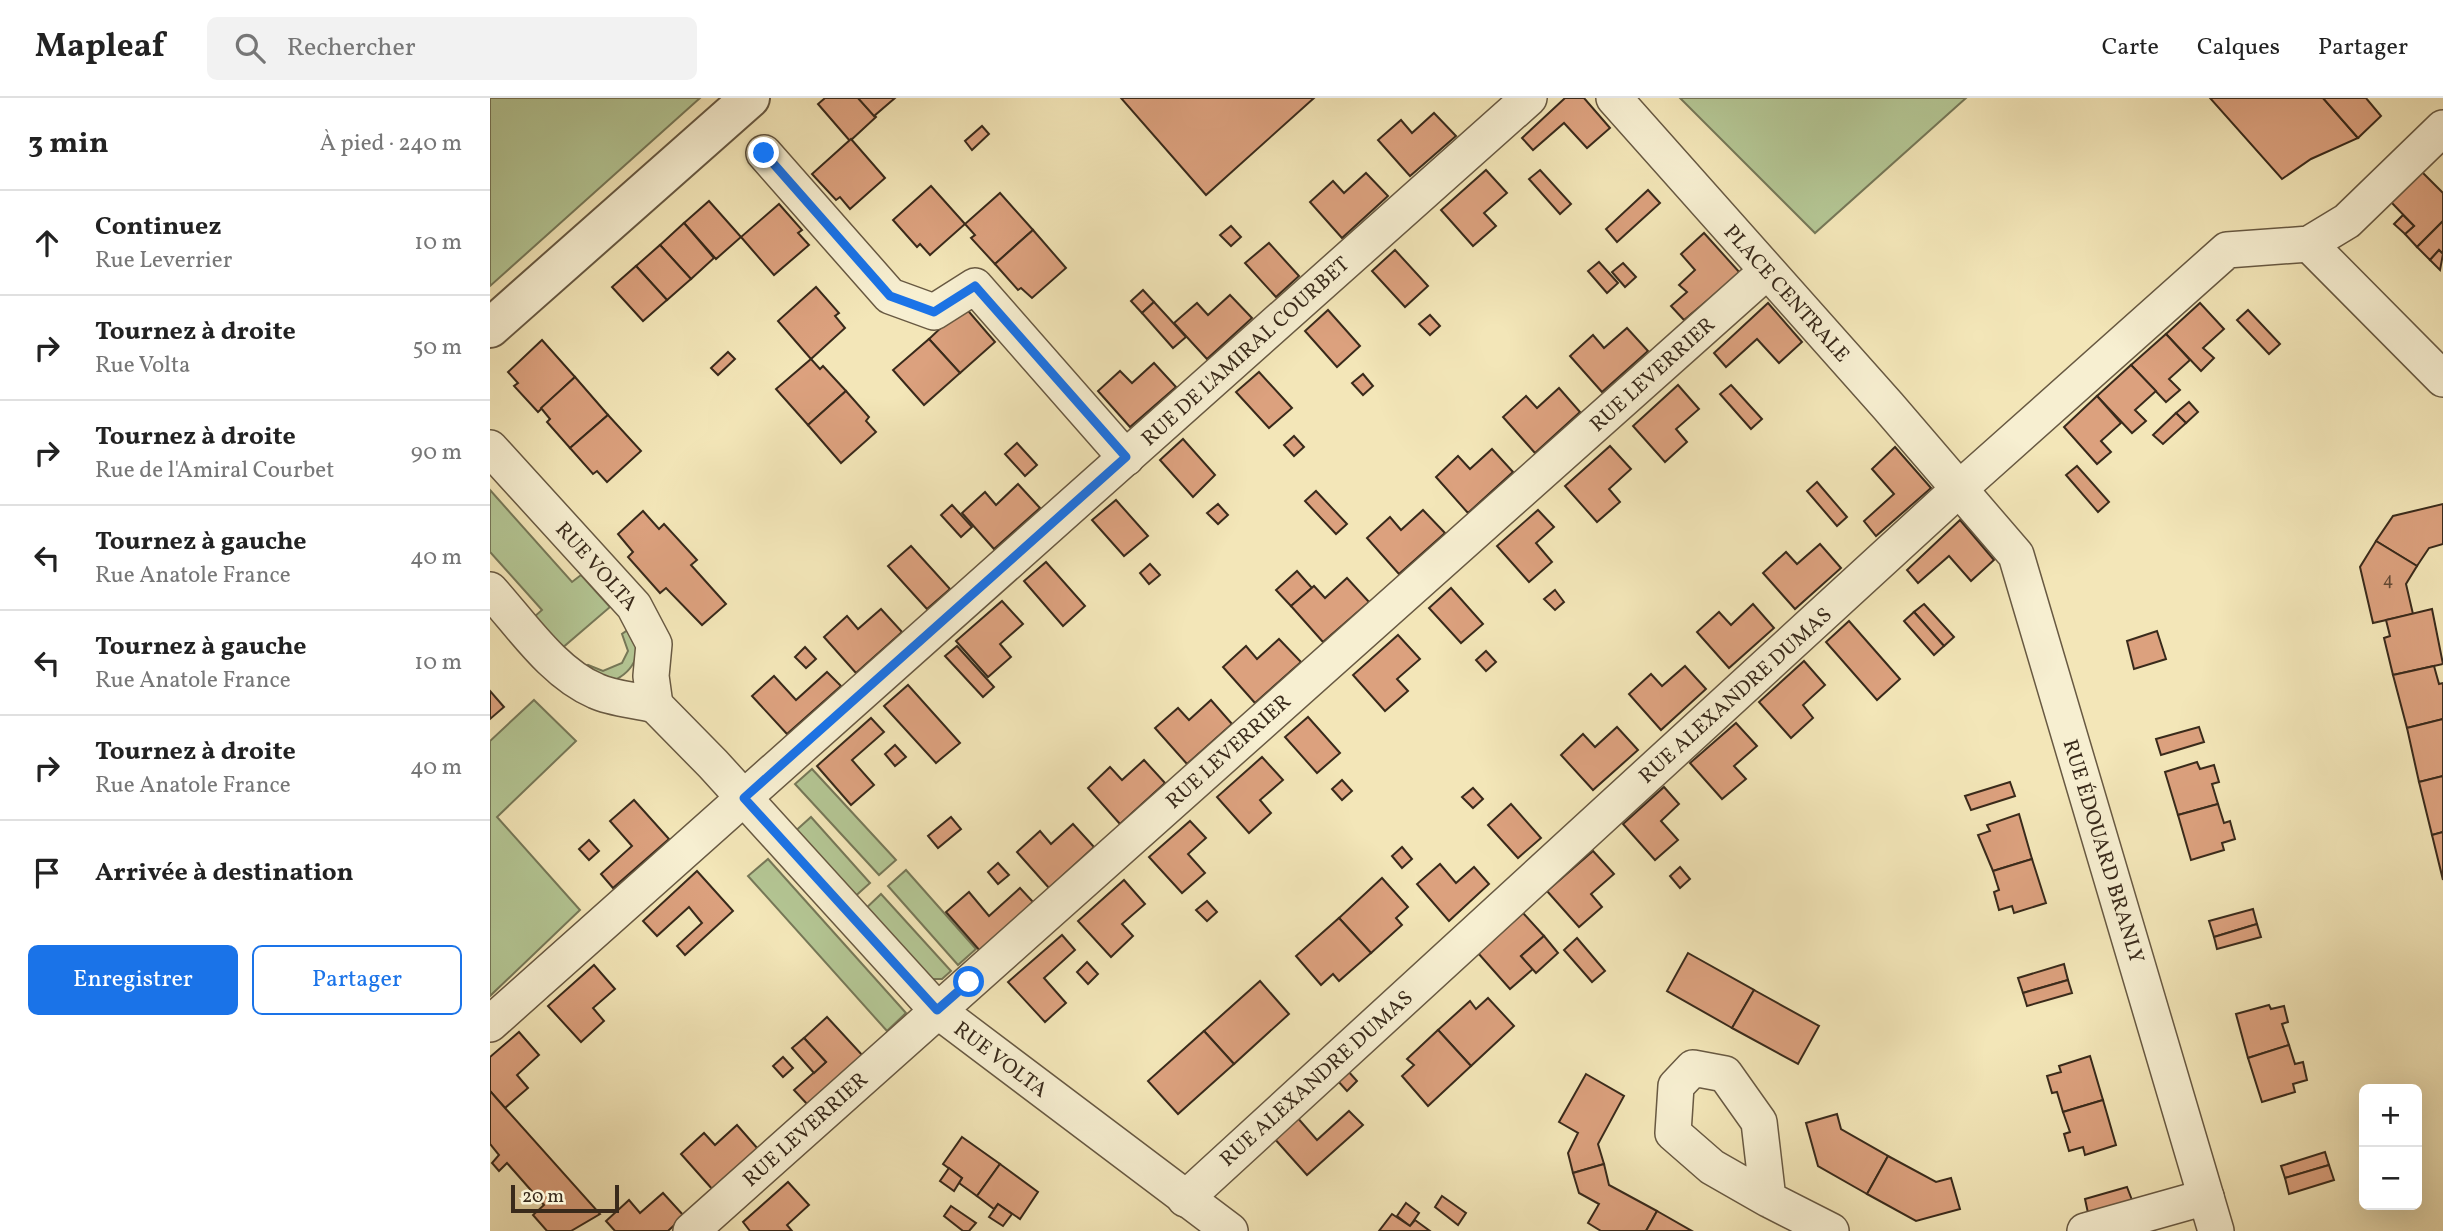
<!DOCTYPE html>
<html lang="fr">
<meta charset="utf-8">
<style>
body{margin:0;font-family:Vollkorn,serif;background:#f2f2f2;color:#222}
.controls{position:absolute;right:21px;bottom:21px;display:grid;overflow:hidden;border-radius:10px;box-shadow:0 7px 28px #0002}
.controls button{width:63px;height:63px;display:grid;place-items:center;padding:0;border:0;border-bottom:2px solid #e0e0e0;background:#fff;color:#222;font:35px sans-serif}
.scale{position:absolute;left:21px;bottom:18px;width:108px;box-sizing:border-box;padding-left:7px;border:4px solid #392a1b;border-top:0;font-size:19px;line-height:24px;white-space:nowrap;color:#392a1b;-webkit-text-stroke:5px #f7efd1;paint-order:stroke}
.stop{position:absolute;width:21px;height:21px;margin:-16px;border:5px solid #1a73e8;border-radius:50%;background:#fff}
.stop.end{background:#1a73e8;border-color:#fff;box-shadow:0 2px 7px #0008}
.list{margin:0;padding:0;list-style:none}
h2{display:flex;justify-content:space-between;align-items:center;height:91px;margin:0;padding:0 28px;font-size:30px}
h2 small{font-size:23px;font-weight:400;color:#767676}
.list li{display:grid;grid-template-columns:46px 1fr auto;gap:21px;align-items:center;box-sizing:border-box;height:105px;padding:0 28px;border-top:2px solid #e0e0e0}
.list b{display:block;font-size:26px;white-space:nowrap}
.list p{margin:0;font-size:23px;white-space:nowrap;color:#767676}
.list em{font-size:23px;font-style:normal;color:#767676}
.actions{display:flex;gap:14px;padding:21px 28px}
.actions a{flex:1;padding:16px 0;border:2px solid #1a73e8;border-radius:10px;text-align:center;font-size:24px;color:#1a73e8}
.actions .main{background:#1a73e8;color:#fff}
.icon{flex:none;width:38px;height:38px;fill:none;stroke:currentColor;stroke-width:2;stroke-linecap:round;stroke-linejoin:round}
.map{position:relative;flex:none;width:1953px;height:1133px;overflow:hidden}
header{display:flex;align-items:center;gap:42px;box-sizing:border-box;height:98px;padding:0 35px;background:#fff;border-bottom:2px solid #e0e0e0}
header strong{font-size:33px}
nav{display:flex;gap:38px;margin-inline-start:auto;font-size:24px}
.search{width:490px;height:63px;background:#f2f2f2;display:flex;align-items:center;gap:18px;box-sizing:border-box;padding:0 24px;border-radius:10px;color:#767676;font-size:26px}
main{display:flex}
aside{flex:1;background:#fff}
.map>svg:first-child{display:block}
</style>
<header>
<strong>Mapleaf</strong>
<div class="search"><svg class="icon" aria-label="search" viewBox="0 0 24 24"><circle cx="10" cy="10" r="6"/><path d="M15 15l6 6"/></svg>Rechercher</div>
<nav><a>Carte</a><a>Calques</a><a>Partager</a></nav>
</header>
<main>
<aside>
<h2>3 min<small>À pied · 240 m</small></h2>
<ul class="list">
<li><svg class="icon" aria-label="ahead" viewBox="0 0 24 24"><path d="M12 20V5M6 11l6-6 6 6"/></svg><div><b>Continuez</b><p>Rue Leverrier</p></div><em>10 m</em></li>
<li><svg class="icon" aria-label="right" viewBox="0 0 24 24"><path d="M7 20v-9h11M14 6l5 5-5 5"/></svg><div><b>Tournez à droite</b><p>Rue Volta</p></div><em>50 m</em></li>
<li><svg class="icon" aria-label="right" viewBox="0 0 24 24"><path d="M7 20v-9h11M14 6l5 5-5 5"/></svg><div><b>Tournez à droite</b><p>Rue de l'Amiral Courbet</p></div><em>90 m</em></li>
<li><svg class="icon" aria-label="left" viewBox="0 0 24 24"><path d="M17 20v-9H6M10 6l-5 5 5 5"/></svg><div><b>Tournez à gauche</b><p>Rue Anatole France</p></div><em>40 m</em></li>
<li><svg class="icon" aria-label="left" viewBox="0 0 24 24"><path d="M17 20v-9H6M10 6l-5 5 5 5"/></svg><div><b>Tournez à gauche</b><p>Rue Anatole France</p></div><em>10 m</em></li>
<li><svg class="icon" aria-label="right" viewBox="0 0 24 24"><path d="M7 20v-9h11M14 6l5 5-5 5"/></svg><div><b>Tournez à droite</b><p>Rue Anatole France</p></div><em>40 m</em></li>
<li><svg class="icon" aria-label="arrive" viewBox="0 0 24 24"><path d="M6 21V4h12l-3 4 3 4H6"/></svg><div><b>Arrivée à destination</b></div></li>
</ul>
<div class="actions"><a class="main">Enregistrer</a><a>Partager</a></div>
</aside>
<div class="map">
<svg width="1953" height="1133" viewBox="0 0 1953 1133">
<rect width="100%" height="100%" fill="#f3e6b8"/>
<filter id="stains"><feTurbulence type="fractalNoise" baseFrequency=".00286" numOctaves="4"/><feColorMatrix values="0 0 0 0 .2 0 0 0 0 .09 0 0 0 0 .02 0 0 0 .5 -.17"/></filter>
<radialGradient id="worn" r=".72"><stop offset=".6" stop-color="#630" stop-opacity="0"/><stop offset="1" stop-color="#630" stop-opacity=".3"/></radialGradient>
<g fill="#b4c694" stroke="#767858" stroke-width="2">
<polygon points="0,0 210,0 0,188"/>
<polygon points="1190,0 1476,0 1325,135"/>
<polygon points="0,392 82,484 91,477 120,509 71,551 44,519 52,512 0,454"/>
<path d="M 139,531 C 157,554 142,577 117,585 L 90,573 L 98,567 L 113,573 L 132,565 L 138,553 L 132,536 Z"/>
<polygon points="44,602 86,643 7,719 90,812 0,898 0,643"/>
<polygon points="322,671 406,762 389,777 305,686"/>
<polygon points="321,719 380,785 361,802 302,736"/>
<polygon points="278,761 416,915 397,933 258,778"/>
<polygon points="416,772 486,851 468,867 398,788"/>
<polygon points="391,796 461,873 452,881 440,881 372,814"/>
</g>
<g fill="#dca17e" stroke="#392a1b" stroke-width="2">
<polygon points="335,0 368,0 386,19 360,43 328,6"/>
<polygon points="368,0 405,0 384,18"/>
<polygon points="631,0 824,0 716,97"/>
<polygon points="1075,0 1094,0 1120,30 1097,50 1074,25 1043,52 1032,40"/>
<polygon points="1720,0 1833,0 1868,40 1821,61 1792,81"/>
<polygon points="1833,0 1876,0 1891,18 1868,40"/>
<polygon points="944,15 966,38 920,78 888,42 911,22 922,35"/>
<polygon points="492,28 499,36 482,52 475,43"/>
<polygon points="361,41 395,80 360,111 350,99 346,102 322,76"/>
<polygon points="996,72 1017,95 994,115 1006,128 983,148 951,112"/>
<polygon points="1050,72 1081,106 1070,116 1039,81"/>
<polygon points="1932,74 1953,95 1953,123 1927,149 1915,136 1924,128 1901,104"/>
<polygon points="876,75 898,98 852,140 820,104 843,83 854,95"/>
<polygon points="441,88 475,126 440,157 430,146 427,149 403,122"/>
<polygon points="1158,92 1170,105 1127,144 1116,131"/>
<polygon points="510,95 543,132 505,166 481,140 485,137 475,126"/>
<polygon points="219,103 251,139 226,161 194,125"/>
<polygon points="289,106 312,132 308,135 319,147 284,177 251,139"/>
<polygon points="1913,117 1924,128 1915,136 1904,126"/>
<polygon points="1953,123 1953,156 1949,152 1940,162 1927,149"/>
<polygon points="194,125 224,160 201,181 170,147"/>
<polygon points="741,128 751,139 741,148 730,137"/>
<polygon points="543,132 576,170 542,200 531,190 528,192 505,166"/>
<polygon points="1214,135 1250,175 1194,222 1181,208 1197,194 1189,187 1205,172 1191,156"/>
<polygon points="779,145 809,178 786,199 755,165"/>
<polygon points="170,147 201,181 177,202 146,168"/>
<polygon points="905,152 938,188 915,209 882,173"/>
<polygon points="1949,152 1953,156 1950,172 1940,162"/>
<polygon points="1109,164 1128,185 1117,195 1098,173"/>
<polygon points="1133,165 1146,179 1135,189 1122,174"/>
<polygon points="146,168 177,202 153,223 122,189"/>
<polygon points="326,189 349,215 345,218 355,230 321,261 288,223"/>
<polygon points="653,192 664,204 652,215 641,203"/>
<polygon points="740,197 762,220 717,261 684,225 707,205 718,217"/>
<polygon points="664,204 696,239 683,250 652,215"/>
<polygon points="1278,205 1312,244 1289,265 1267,241 1236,269 1224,255"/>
<polygon points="1710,205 1734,231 1713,250 1724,260 1711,273 1676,236"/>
<polygon points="474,208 505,244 470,275 439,241"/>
<polygon points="838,212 870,248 847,269 815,233"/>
<polygon points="1758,212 1790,246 1779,256 1747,222"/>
<polygon points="940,217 950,228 940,237 929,226"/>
<polygon points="1137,230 1158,253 1112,294 1080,258 1103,237 1114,250"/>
<polygon points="1676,236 1700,262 1679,281 1690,292 1676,304 1641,267"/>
<polygon points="439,241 470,275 434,307 403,272"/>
<polygon points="52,242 85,279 48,314 24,288 28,285 18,274"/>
<polygon points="238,254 245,261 228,277 221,270"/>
<polygon points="321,261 330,271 333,268 356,293 318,327 286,291"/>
<polygon points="664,265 686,289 640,329 608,293 630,273 642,285"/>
<polygon points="1641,267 1666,293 1645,312 1656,323 1642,335 1607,298"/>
<polygon points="769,274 802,310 779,330 746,294"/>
<polygon points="873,276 883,288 873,297 862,285"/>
<polygon points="85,279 118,317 80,350 57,324 60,321 51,310"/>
<polygon points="1188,287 1209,311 1186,331 1197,344 1175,364 1143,328"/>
<polygon points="1241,287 1272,321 1261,331 1230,296"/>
<polygon points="1069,290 1090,314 1045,355 1013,319 1036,298 1047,310"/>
<polygon points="356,293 379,319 376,323 386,334 351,365 318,327"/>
<polygon points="1607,298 1631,325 1611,343 1621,354 1607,366 1574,329"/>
<polygon points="1699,304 1708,314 1696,325 1686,315"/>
<polygon points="1686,315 1696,325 1673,346 1663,337"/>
<polygon points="118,317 151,353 117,384 107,373 103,376 80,350"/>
<polygon points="804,338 814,349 804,358 794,347"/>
<polygon points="693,341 725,377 703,399 670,362"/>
<polygon points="527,345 547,367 535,378 515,356"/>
<polygon points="1120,348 1141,371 1119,391 1130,404 1107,424 1075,388"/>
<polygon points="1405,349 1441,390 1386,438 1374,423 1404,396 1382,371"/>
<polygon points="1002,351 1023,374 978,415 946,379 968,358 980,371"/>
<polygon points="1587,368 1619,404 1608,414 1576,377"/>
<polygon points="1327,384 1357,419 1347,428 1317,393"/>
<polygon points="528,386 550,410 504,451 472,415 495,394 506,407"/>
<polygon points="826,393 857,426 846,436 815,403"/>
<polygon points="626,402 658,438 634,458 602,422"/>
<polygon points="728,406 738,417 728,426 717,415"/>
<polygon points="1953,406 1953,446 1939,450 1927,468 1886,443 1903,418"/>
<polygon points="462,407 482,429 471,439 451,417"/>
<polygon points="933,412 955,435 909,476 877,440 900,419 911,432"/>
<polygon points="1048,412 1064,429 1046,445 1062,464 1039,484 1007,448"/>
<polygon points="153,413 169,431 174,426 207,462 201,467 236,506 212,527 176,490 170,495 138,459 143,454 128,436"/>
<polygon points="1470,422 1504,462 1481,483 1459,458 1428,485 1417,472"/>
<polygon points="1886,443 1927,468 1916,486 1923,516 1883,525 1870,469"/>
<polygon points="1330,446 1351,470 1305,511 1273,475 1296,454 1307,466"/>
<polygon points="421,448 460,491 437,511 398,468"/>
<polygon points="556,464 595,508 573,528 534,483"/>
<polygon points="660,466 670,477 659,486 650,475"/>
<polygon points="807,473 822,490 801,508 786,492"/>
<polygon points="857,480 879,504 833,544 801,508 824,488 835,500"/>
<polygon points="961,490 993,526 971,545 939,510"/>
<polygon points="1065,492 1074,504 1065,512 1054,501"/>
<polygon points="512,503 533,526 510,546 521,559 498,579 466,543"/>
<polygon points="1263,506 1284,530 1239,570 1207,534 1229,514 1241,527"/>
<polygon points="1434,506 1464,539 1454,548 1424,514"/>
<polygon points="391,511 412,534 366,575 334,539 357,518 368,531"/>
<polygon points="1942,511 1953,566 1903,577 1894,540 1900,538 1896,522"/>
<polygon points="1424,514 1454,548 1444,557 1414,523"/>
<polygon points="1359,523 1410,581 1387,602 1336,544"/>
<polygon points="1667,533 1676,561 1644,571 1637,543"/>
<polygon points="908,537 930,561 907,581 918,593 895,613 863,577"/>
<polygon points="789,541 811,564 765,605 733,569 756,548 767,561"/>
<polygon points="467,548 504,589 493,599 455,558"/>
<polygon points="315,549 326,561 316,570 305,559"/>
<polygon points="996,553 1006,564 996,573 986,562"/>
<polygon points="1314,563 1335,587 1313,607 1323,620 1301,640 1269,604"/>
<polygon points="1195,568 1216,591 1171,632 1139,596 1161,576 1172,588"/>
<polygon points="1944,568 1949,586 1953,585 1953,621 1917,630 1903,577"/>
<polygon points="337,574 351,588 297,636 262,598 284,578 306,602"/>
<polygon points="418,587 470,645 446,665 394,608"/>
<polygon points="0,593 14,609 0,621"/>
<polygon points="721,602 742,626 697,666 665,630 688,610 699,622"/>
<polygon points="818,619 850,655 827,675 795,639"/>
<polygon points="381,620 394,634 362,662 384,687 361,707 327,668"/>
<polygon points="1953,621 1953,678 1929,684 1917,630"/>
<polygon points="1246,625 1267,648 1244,668 1256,681 1232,701 1200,665"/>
<polygon points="1127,629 1148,652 1103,692 1071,657 1093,636 1105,649"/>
<polygon points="1709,629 1714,644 1671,657 1666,641"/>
<polygon points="405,647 416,659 405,668 395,656"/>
<polygon points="772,659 793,682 770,702 781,715 759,735 727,699"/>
<polygon points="654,662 675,685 630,726 598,690 620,669 632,682"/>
<polygon points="1707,664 1710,671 1724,667 1729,684 1722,686 1728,706 1688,717 1675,674"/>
<polygon points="1953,678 1953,734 1942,737 1929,684"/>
<polygon points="852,682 862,693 852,702 842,691"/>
<polygon points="1520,684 1525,698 1481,712 1475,698"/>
<polygon points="1174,689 1189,706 1171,723 1188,742 1165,762 1133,726"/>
<polygon points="983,690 993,701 983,710 972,699"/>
<polygon points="144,702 179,741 123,790 111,776 142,748 120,723"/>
<polygon points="1021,706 1051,740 1028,760 998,727"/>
<polygon points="1728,706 1734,725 1740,723 1745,741 1732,745 1734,752 1701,762 1688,717"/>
<polygon points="1529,716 1542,761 1503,773 1488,737 1500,733 1497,727"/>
<polygon points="461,719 471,731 448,750 438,738"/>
<polygon points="700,723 716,740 698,756 715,775 692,795 659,759"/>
<polygon points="583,726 604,749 559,790 527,754 550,733 561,746"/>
<polygon points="1953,734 1953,782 1942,737"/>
<polygon points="99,742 109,753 99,762 89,751"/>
<polygon points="912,749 922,761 912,770 902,758"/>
<polygon points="1103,753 1124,776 1101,796 1112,809 1089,829 1057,793"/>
<polygon points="1542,761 1556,805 1524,815 1522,808 1509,812 1504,794 1509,792 1503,773"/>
<polygon points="508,765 519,777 508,786 498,774"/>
<polygon points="950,766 966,785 984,769 999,786 959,823 927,786"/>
<polygon points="1190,769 1200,781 1190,790 1180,778"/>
<polygon points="207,773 243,813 195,857 187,848 212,825 199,809 167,838 153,823"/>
<polygon points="892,780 918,809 906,820 912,827 881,855 849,820"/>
<polygon points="634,782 655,806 632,826 643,838 621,859 588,823"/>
<polygon points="530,790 543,804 491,854 456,814 479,794 499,818"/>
<polygon points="717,803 727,814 717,823 706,812"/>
<polygon points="1763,811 1767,826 1724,839 1719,823"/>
<polygon points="1033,815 1054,838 1031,858 1043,871 1020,891 988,855"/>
<polygon points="849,820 881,855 849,883 843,876 831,887 806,858"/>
<polygon points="1767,826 1771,839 1727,851 1724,839"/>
<polygon points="572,837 585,852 554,880 576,905 555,924 518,884"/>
<polygon points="1054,838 1068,855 1046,875 1031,858"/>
<polygon points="1087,840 1115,873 1102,884 1074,852"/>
<polygon points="1198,855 1264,892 1242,930 1177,893"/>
<polygon points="597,864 608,876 598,886 587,874"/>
<polygon points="1574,866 1578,882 1533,895 1528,880"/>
<polygon points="104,867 125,891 103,910 114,923 91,944 58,908"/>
<polygon points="1578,882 1582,895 1537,908 1533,895"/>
<polygon points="770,883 799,916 744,966 714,933"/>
<polygon points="1264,892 1329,928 1308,966 1242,930"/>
<polygon points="998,900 1024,928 981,968 948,932 980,903 986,911"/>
<polygon points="1779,907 1781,911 1794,908 1798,924 1792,926 1799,947 1758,960 1746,916"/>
<polygon points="337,919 373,958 318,1007 304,992 336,964 314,940"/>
<polygon points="948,932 981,968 938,1008 912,978 924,967 917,961"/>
<polygon points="714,933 744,966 688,1016 658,983"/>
<polygon points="29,934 49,957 27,977 38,990 15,1010 0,993 0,959"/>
<polygon points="314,940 336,964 324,975 302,950"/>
<polygon points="1799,947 1805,966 1813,964 1817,982 1803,986 1805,994 1772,1004 1758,960"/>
<polygon points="1600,958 1613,1002 1573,1014 1567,994 1562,995 1557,978 1571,974 1569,968"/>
<polygon points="293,959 303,970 293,979 283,968"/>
<polygon points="857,972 867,983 857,993 847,982"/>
<polygon points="1096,976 1134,998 1108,1046 1114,1066 1083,1075 1078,1055 1088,1035 1069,1024"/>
<polygon points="0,993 15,1010 110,1116 81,1133 57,1133 43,1117 54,1107 17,1065 9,1073 2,1065 9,1057 0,1046"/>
<polygon points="1613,1002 1626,1047 1595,1057 1593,1049 1579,1053 1574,1036 1580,1034 1573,1014"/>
<polygon points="859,1013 873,1027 817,1077 783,1039 806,1018 827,1042"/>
<polygon points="1347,1016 1351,1031 1398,1058 1377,1096 1328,1068 1316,1025"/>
<polygon points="247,1027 268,1051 223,1092 191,1056 214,1035 225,1047"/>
<polygon points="472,1039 510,1066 487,1098 469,1085 472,1080 453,1066"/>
<polygon points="1835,1054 1839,1067 1795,1080 1791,1068"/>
<polygon points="1398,1058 1446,1084 1461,1080 1470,1111 1426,1123 1377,1096"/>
<polygon points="510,1066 548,1094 530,1121 508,1106 504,1111 487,1098"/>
<polygon points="1114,1066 1119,1087 1167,1113 1156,1133 1111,1133 1098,1125 1109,1106 1089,1095 1083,1075"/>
<polygon points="1839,1067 1844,1082 1799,1096 1795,1080"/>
<polygon points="459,1070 472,1080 464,1093 450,1083"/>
<polygon points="298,1084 319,1107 297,1127 302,1133 260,1133 253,1124"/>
<polygon points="1637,1089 1642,1102 1598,1115 1595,1101"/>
<polygon points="173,1095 194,1118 178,1133 125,1133 116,1123 139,1102 150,1115"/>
<polygon points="952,1098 976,1115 968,1127 945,1109"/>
<polygon points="916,1105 929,1115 920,1128 907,1118"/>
<polygon points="508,1106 522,1116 513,1128 499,1119"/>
<polygon points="461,1108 486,1125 479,1133 473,1133 454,1118"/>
<polygon points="1167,1113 1202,1133 1156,1133"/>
<polygon points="902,1116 920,1128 925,1122 940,1133 889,1133"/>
</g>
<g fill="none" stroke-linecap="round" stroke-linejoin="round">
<g stroke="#685942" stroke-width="38">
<g id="minor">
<polyline points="1124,0 1398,308 1526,457 1726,1133"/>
<polyline points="274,55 400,198 444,214 485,188 636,360"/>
<polyline points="1819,146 1953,281"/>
<path d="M 0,350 L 144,508 L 164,546 L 161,578 L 165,607 C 146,602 123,601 106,593 C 63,575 31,526 0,492"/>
<polyline points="165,607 223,666 447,912 740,1133"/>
<polyline points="0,926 1039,0"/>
<polyline points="695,1101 1469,391 1737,152 1819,146 1857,123 1953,30"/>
<polyline points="1278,1101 1222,1069 1183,1035 1186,988 1203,970 1235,976 1269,1024 1278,1101 1341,1133"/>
<polyline points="201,1133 1276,174"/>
<polyline points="1595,1133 1716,1099"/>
</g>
</g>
<g stroke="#685942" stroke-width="42">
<polyline id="tertiary" points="0,230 260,0"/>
</g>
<use href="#minor" stroke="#f7efd1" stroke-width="35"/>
<use href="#tertiary" stroke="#f7efd1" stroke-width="38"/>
</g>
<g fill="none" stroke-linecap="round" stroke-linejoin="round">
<polyline stroke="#1a73e8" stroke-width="9" points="274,55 400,198 444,214 485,188 636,359 254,700 447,912 479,884"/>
</g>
<g text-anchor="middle" stroke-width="5" stroke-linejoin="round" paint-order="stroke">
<g font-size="18" fill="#624834">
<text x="1898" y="487">4</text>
</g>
<g font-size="21" fill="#392a1b" stroke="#f7efd1">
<text transform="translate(1297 195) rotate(48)" y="7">PLACE CENTRALE</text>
<text transform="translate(755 253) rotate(-42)" y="7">RUE DE L'AMIRAL COURBET</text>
<text transform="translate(1162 276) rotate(-42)" y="7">RUE LEVERRIER</text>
<text transform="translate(107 468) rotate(48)" y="7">RUE VOLTA</text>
<text transform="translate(1245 597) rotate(-42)" y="7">RUE ALEXANDRE DUMAS</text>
<text transform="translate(738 653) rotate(-42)" y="7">RUE LEVERRIER</text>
<text transform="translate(1614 753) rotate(73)" y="7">RUE ÉDOUARD BRANLY</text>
<text transform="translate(511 961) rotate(37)" y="7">RUE VOLTA</text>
<text transform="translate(826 980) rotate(-42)" y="7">RUE ALEXANDRE DUMAS</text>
<text transform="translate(315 1031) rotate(-42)" y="7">RUE LEVERRIER</text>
</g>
</g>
<rect width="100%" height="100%" filter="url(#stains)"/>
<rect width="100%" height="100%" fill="url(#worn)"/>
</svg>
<div class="controls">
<button>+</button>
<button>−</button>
</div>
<div class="scale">20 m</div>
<div class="stop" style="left:479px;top:884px"></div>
<div class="stop end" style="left:274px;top:55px"></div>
</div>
</main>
